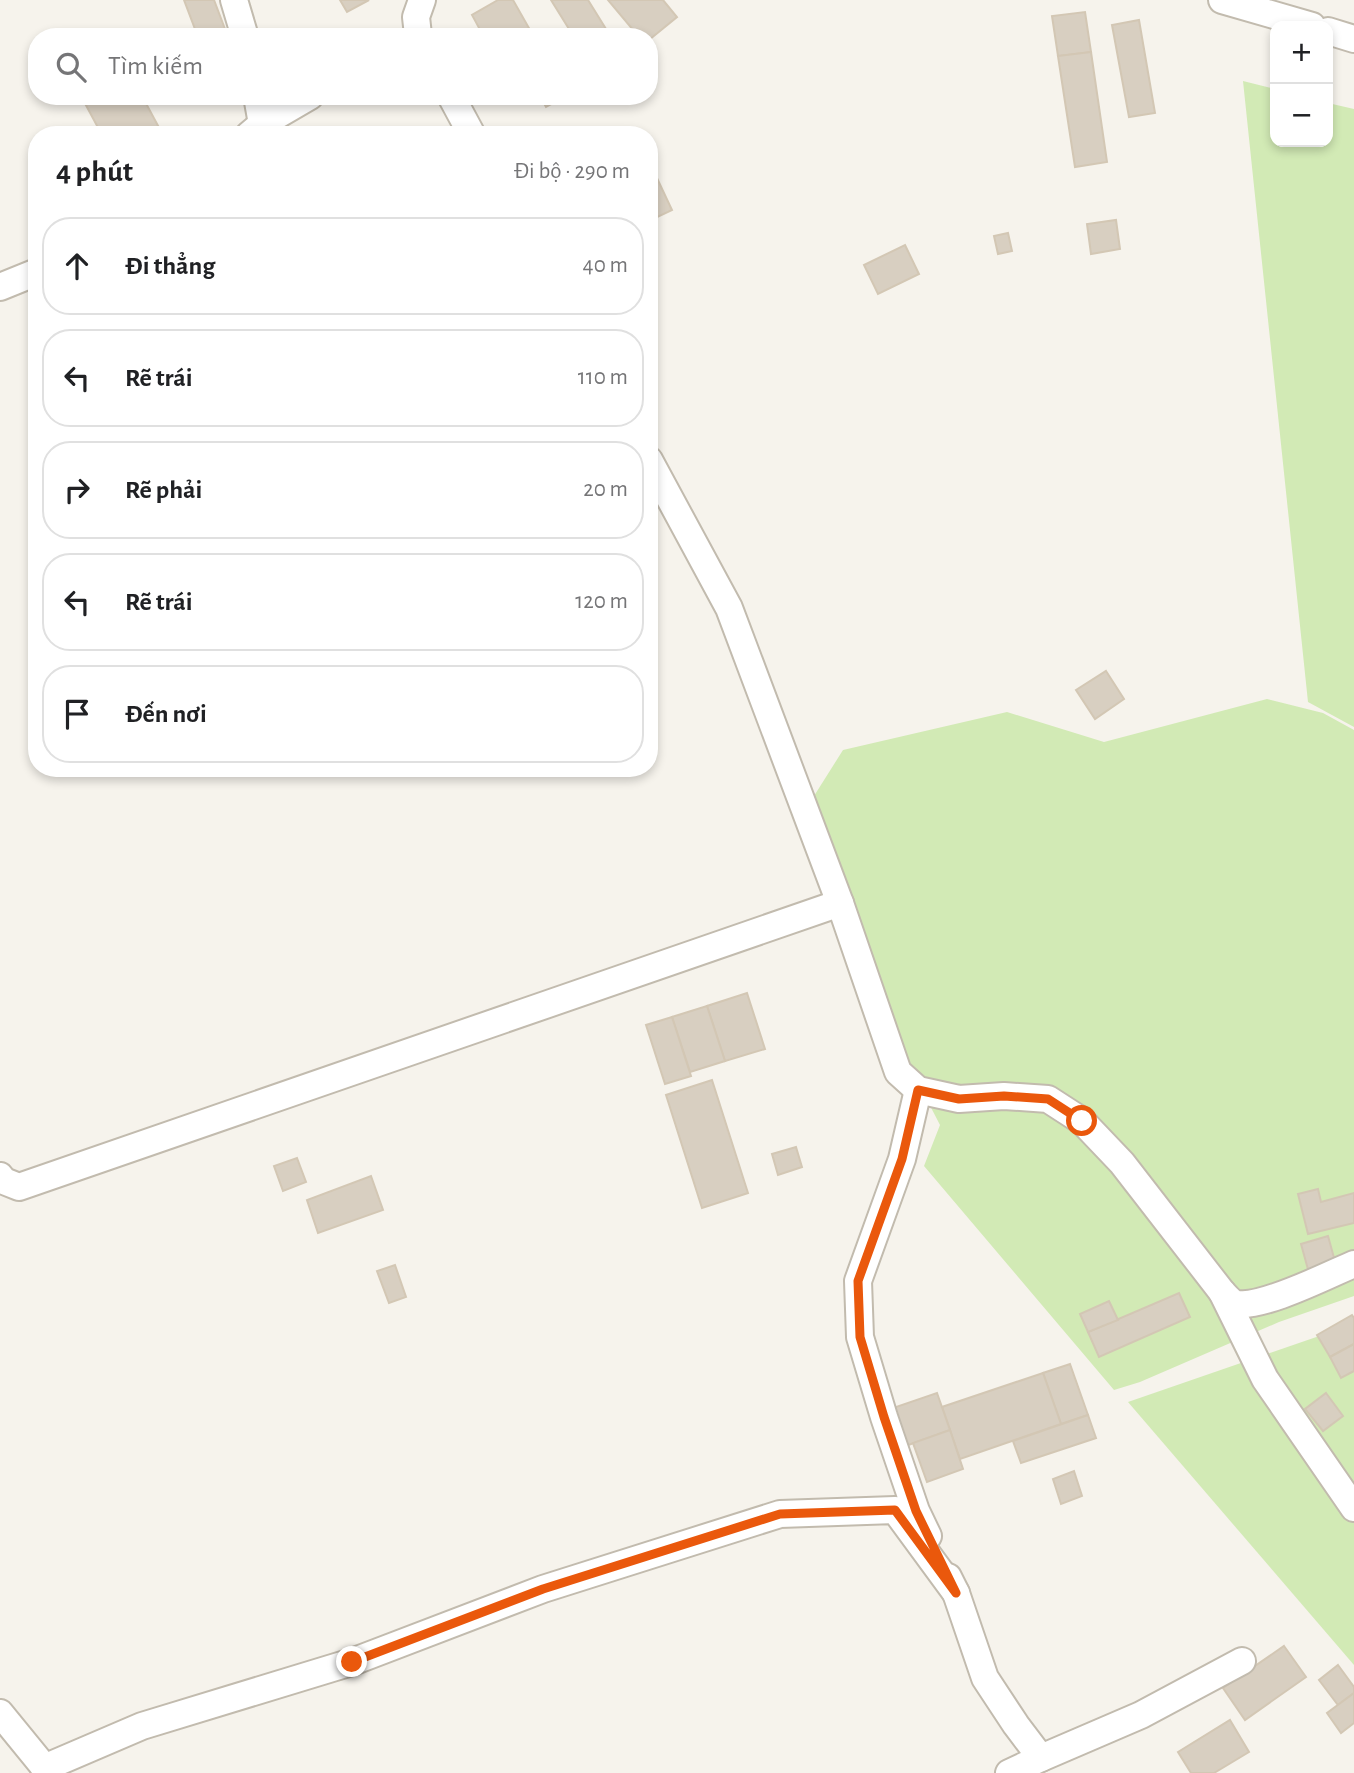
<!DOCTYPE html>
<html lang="vi">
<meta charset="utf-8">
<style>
body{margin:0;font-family:"Alegreya Sans",sans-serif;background:#f2f2f2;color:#202124}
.controls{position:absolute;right:21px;top:21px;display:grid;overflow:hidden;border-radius:14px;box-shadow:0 4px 10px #0003}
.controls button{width:63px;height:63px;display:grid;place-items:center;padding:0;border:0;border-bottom:2px solid #e0e0e0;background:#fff;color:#202124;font:35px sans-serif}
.stop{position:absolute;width:21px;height:21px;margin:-16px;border:5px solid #ea580c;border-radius:50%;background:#fff}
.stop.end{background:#ea580c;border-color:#fff;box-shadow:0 2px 7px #0008}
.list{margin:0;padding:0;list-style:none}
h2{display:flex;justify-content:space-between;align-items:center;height:91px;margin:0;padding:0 28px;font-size:30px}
h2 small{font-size:23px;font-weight:400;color:#757577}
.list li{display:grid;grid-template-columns:46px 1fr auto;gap:21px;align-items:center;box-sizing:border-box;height:98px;margin:0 14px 14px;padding:0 14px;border:2px solid #e0e0e0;border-radius:28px}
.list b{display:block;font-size:26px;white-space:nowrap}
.list em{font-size:23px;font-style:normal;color:#757577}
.icon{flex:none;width:38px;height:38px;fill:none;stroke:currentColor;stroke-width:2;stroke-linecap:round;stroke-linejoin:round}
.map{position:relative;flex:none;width:1354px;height:1773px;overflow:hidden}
.search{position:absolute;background:#fff;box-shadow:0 4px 10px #0003;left:28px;top:28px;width:630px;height:77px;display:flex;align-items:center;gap:18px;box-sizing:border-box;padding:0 24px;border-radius:28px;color:#757577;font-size:26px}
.panel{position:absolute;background:#fff;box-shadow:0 4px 10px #0003;left:28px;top:126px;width:630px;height:651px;border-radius:28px}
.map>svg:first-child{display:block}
</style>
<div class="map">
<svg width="1354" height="1773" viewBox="0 0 1354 1773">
<rect width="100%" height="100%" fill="#f6f3ec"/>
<g fill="#d2eab5">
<polygon points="1243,81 1275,89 1275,142 1328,142 1328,103 1354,109 1354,727 1308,702"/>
<polygon points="1267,699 1323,713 1354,730 1354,1296 1279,1322 1140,1382 1114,1390 924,1166 940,1125 908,1063 814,796 843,750 1007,712 1104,742"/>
<polygon points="1354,1324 1354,1665 1128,1402"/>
</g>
<g fill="#d8cfc1" stroke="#d3c7b4" stroke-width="2">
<polygon points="184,0 214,0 228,37 198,37"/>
<polygon points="340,0 369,0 347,12"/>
<polygon points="498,0 513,0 534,37 484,37 472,15"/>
<polygon points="551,0 588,0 611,37 574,37"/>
<polygon points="608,0 663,0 677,17 649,40 649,37 639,37"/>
<polygon points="1085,12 1091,52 1058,56 1052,16"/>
<polygon points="1139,20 1155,113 1129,117 1112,25"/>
<polygon points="1091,52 1107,162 1075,167 1058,56"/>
<polygon points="81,96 142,96 163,135 102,135"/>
<polygon points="540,96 566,96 546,107"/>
<polygon points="656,176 672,210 649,221 649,179"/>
<polygon points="1116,220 1120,249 1091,254 1087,224"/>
<polygon points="1008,233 1012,251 998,254 994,236"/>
<polygon points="905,245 919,274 878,294 864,265"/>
<polygon points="1106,671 1124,699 1095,719 1076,690"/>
<polygon points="747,993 765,1049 725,1061 707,1006"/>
<polygon points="707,1006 725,1061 690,1072 672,1017"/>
<polygon points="672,1017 691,1076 665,1084 646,1025"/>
<polygon points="712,1080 748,1193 702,1208 666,1095"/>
<polygon points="796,1147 802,1167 778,1175 772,1154"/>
<polygon points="297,1158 306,1182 283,1191 274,1166"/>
<polygon points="371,1176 383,1210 318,1233 307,1200"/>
<polygon points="1318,1189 1321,1202 1354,1193 1354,1223 1308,1234 1298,1194"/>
<polygon points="1328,1236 1336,1265 1309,1273 1301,1244"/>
<polygon points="395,1265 406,1297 389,1303 377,1271"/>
<polygon points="1179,1293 1190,1317 1099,1357 1088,1332"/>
<polygon points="1109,1301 1118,1320 1088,1332 1080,1314"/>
<polygon points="1352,1315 1354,1318 1354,1344 1330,1357 1317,1335"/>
<polygon points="1354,1344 1354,1371 1341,1378 1330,1357"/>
<polygon points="1070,1364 1088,1415 1061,1424 1043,1373"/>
<polygon points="1043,1373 1061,1424 960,1459 942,1407"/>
<polygon points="937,1393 950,1430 903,1447 890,1409"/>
<polygon points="1326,1393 1343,1416 1323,1431 1305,1409"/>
<polygon points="1088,1415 1096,1438 1021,1463 1013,1441"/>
<polygon points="950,1430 963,1469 927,1482 913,1443"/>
<polygon points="1074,1471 1082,1496 1061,1504 1053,1479"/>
<polygon points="1284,1646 1306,1677 1245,1720 1223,1688"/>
<polygon points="1338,1665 1354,1687 1354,1693 1338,1705 1319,1680"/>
<polygon points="1354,1693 1354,1723 1341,1733 1327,1713"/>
<polygon points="1230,1720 1249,1752 1214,1773 1191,1773 1178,1752"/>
</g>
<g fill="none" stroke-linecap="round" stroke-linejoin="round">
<g stroke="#c2bbae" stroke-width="30">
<g id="street">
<polyline points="234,0 245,37"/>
<polyline points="1222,0 1312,26"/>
<polyline points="1328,31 1354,39"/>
<polyline points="414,37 418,35 416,17 422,0"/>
<polyline points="257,96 262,124"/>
<polyline points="451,96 472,135"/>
<polyline points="249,135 262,124 310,96"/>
<polyline points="0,287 37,272"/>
<path d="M 649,460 L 729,608 L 840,903 L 898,1072 L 918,1090 L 959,1099 L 1004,1096 L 1048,1099 L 1082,1121 L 1122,1163 L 1222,1292 C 1225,1295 1230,1301 1234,1303 C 1258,1311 1330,1274 1354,1264"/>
<polyline points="918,1090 902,1159 858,1281 860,1337 884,1417 916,1511 928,1536"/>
<polyline points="0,1176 4,1181 19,1187 840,903"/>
<polyline points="1222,1292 1265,1379 1354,1508"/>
<polyline points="948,1577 956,1593 985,1678 1016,1725 1041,1758 1141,1715 1242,1661"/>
<polyline points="0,1713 49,1773"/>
<polyline points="44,1768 142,1726 352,1662 543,1589 780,1514 895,1510 956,1593"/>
<polyline points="1009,1773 1041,1758"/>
</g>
</g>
<use href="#street" stroke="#fff" stroke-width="26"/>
</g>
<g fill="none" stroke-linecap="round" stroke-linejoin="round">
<polyline stroke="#ea580c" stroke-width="9" points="352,1662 543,1589 780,1514 895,1510 956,1593 916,1511 884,1417 860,1337 858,1281 902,1159 918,1090 959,1099 1004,1096 1048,1099 1082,1121"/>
</g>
</svg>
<div class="controls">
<button>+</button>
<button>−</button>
</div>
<div class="stop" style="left:1082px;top:1121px"></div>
<div class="stop end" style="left:352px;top:1662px"></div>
<div class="search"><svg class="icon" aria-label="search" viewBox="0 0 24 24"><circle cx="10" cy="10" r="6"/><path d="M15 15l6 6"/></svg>Tìm kiếm</div>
<section class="panel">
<h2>4 phút<small>Đi bộ · 290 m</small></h2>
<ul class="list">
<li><svg class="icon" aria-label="ahead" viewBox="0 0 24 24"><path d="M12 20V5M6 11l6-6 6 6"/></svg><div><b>Đi thẳng</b></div><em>40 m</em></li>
<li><svg class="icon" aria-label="left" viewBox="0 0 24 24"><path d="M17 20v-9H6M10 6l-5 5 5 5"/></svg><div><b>Rẽ trái</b></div><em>110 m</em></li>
<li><svg class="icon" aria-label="right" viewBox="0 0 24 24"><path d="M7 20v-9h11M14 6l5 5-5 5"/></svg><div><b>Rẽ phải</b></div><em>20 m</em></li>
<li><svg class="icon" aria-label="left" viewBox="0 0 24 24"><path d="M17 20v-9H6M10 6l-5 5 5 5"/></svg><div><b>Rẽ trái</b></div><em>120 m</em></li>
<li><svg class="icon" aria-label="arrive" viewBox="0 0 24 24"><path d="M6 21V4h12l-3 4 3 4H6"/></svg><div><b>Đến nơi</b></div></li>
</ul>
</section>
</div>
